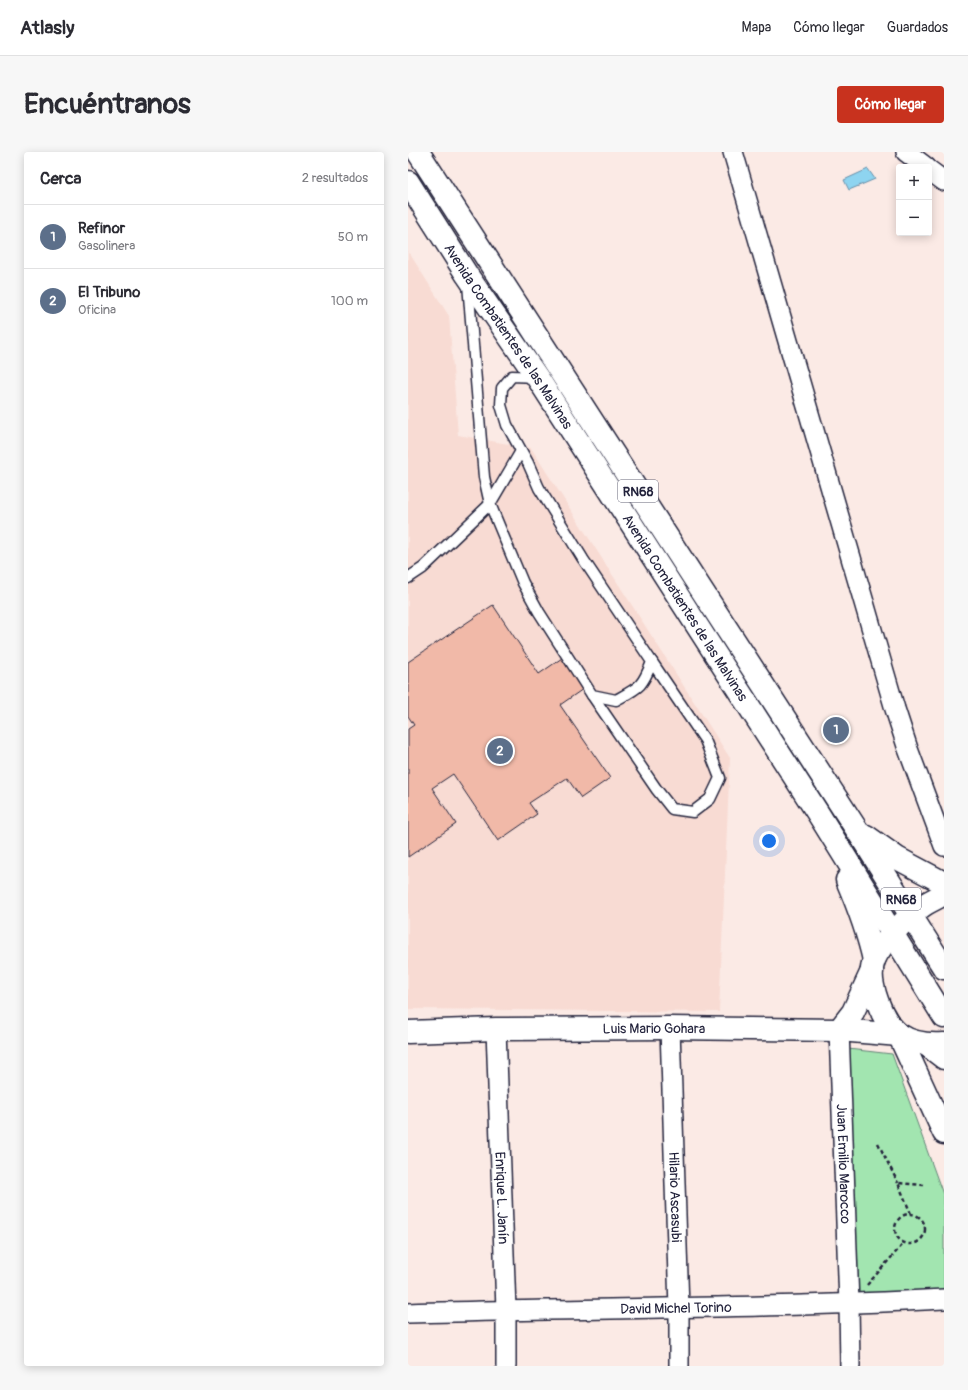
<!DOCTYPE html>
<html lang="es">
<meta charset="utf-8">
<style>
body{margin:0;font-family:Pangolin,sans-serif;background:#f7f7f7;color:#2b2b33}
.controls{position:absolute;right:12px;top:12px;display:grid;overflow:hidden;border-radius:4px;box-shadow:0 2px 10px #0003}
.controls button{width:36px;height:36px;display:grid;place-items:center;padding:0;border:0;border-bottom:1px solid #e1e1e2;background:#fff;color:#2b2b33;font:20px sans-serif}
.you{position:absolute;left:361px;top:689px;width:14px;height:14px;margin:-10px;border:3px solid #fff;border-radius:50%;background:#1a73e8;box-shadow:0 0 0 6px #1a73e833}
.badge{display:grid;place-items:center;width:26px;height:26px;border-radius:50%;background:#c8321e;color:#fff;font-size:13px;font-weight:700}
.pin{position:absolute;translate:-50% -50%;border:2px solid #fff;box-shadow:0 1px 4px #0006}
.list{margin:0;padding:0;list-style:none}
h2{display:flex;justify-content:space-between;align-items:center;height:52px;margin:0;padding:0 16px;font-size:17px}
h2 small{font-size:13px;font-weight:400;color:#7c7c81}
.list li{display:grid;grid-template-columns:26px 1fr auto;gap:12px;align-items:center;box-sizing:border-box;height:64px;padding:0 16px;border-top:1px solid #e1e1e2}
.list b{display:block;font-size:15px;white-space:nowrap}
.list p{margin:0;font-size:13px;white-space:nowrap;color:#7c7c81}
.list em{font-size:13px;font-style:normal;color:#7c7c81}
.map{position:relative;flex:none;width:536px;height:1214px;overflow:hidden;border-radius:4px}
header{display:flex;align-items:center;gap:24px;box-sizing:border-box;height:56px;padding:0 20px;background:#fff;border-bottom:1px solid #e1e1e2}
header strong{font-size:19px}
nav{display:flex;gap:22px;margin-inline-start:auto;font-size:14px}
.intro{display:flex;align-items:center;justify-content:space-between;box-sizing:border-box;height:96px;padding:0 24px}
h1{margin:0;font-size:28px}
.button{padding:10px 18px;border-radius:4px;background:#c8321e;color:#fff;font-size:14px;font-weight:700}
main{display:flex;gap:24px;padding:0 24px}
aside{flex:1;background:#fff;border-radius:4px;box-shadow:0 2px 10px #0003}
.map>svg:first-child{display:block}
</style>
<header>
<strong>Atlasly</strong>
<nav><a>Mapa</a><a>Cómo llegar</a><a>Guardados</a></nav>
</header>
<div class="intro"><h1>Encuéntranos</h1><a class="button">Cómo llegar</a></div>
<main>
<aside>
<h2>Cerca<small>2 resultados</small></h2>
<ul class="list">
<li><span class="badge" style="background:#5c6f8a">1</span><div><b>Refinor</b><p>Gasolinera</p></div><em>50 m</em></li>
<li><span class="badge" style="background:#5c6f8a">2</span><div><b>El Tribuno</b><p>Oficina</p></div><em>100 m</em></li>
</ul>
</aside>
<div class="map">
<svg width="536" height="1214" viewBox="0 0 536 1214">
<rect width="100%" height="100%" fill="#fbeae5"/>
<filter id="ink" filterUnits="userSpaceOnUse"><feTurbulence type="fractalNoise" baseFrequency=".025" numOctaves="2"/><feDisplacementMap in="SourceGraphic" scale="8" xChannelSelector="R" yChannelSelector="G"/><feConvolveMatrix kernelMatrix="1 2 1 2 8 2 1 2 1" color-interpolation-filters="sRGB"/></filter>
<g filter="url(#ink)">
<polygon fill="#f8dbd3" points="0,99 41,164 50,283 123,296 322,606 311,860 0,857"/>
<polygon fill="#a2e5b0" stroke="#628476" points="440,897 484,902 536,1045 536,1141 441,1152"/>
<polygon fill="#8ed4f0" stroke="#638da8" points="460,17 467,27 441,38 436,28"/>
<polygon fill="#f1b9a8" stroke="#22223b" points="85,453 131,522 154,506 175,537 152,553 202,626 173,646 159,626 121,651 129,662 90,689 45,622 24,636 48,672 0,705 0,577 6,573 0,564 0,510"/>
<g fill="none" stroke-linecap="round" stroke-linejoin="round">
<g stroke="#22223b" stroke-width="13">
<g id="service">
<path d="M 60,132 L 76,325 L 82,352 L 115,431 L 131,460 L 184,543 L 208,548 C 232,535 234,535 244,510 L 175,407 L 131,336 L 120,311 L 99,273 L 93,253 L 94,236 L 104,224 L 129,225"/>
<polyline points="0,426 15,416 82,352 113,299"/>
<polyline points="184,543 249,638 264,657 285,660 302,647 312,626 297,588 244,510"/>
</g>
</g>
<g stroke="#22223b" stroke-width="22">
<g id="minor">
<polyline points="325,0 487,557 500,597 536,694"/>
<polyline points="498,0 518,15"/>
<polyline points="521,18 536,29"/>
<path id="s1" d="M 262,876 L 271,1156 L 271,1214"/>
<path id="s2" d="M 88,877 L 98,1158 L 98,1214"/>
<path id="s3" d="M 431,878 L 441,1152 L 442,1214"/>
<path id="s4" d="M 0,1161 C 179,1156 357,1157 536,1147"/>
</g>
</g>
<g stroke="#22223b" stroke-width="25">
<g id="tertiary">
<path d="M 536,742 C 528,747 519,750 512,756 C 498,766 472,793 466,808 C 458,829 474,871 492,883 C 505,892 521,893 536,892"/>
<polyline points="431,878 445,860 464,819"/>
<path id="s5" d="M 0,880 L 88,877 L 262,876 L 431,878 L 491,883"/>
<polyline points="491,883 536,981"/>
</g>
</g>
<g stroke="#22223b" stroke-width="25">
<g id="primary">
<polyline points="10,0 449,678 536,816"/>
<path id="s6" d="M 0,30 L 59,123 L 129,225 L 411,663 L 536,865"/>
<polyline points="458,684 489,706 536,731"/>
<path d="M 439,728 C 450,754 460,781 466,808"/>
<polyline points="519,893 536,906"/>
</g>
</g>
<g stroke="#22223b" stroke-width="2.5" stroke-dasharray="4 3" stroke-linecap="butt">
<polyline points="470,991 490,1031"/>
<polyline points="503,1062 490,1031 516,1033"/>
<circle cx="502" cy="1077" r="15"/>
<polyline points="459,1133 496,1091"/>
</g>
<use href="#service" stroke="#fff" stroke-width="10"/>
<use href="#minor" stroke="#fff" stroke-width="19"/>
<use href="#tertiary" stroke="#fff" stroke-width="22"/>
<use href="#primary" stroke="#fff" stroke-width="22"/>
</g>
</g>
<g text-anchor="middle" stroke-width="3.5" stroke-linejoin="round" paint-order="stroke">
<g fill="#fff" stroke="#646476" stroke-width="1">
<rect x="210" y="328" width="40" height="22" rx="3"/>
<rect x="473" y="736" width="40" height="22" rx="3"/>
</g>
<g font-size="13" font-weight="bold" fill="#22223b">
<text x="230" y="344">RN68</text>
<text x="493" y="752">RN68</text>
</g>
<g font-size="14" fill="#22223b" stroke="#fff">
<text dy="5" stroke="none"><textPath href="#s6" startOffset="184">Avenida Combatientes de las Malvinas</textPath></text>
<text dy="5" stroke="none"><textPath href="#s6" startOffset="508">Avenida Combatientes de las Malvinas</textPath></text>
<text dy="5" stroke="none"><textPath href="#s5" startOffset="246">Luis Mario Gohara</textPath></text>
<text dy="5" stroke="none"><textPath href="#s3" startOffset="134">Juan Emilio Marocco</textPath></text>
<text dy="5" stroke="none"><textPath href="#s1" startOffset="169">Hilario Ascasubi</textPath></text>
<text dy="5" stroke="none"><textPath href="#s2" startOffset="169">Enrique L. Janín</textPath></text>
<text dy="5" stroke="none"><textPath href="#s4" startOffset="268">David Michel Torino</textPath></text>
</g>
</g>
</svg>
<div class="controls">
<button>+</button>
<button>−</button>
</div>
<div class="you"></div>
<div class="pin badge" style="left:428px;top:578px;background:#5c6f8a">1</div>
<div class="pin badge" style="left:92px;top:599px;background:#5c6f8a">2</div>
</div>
</main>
